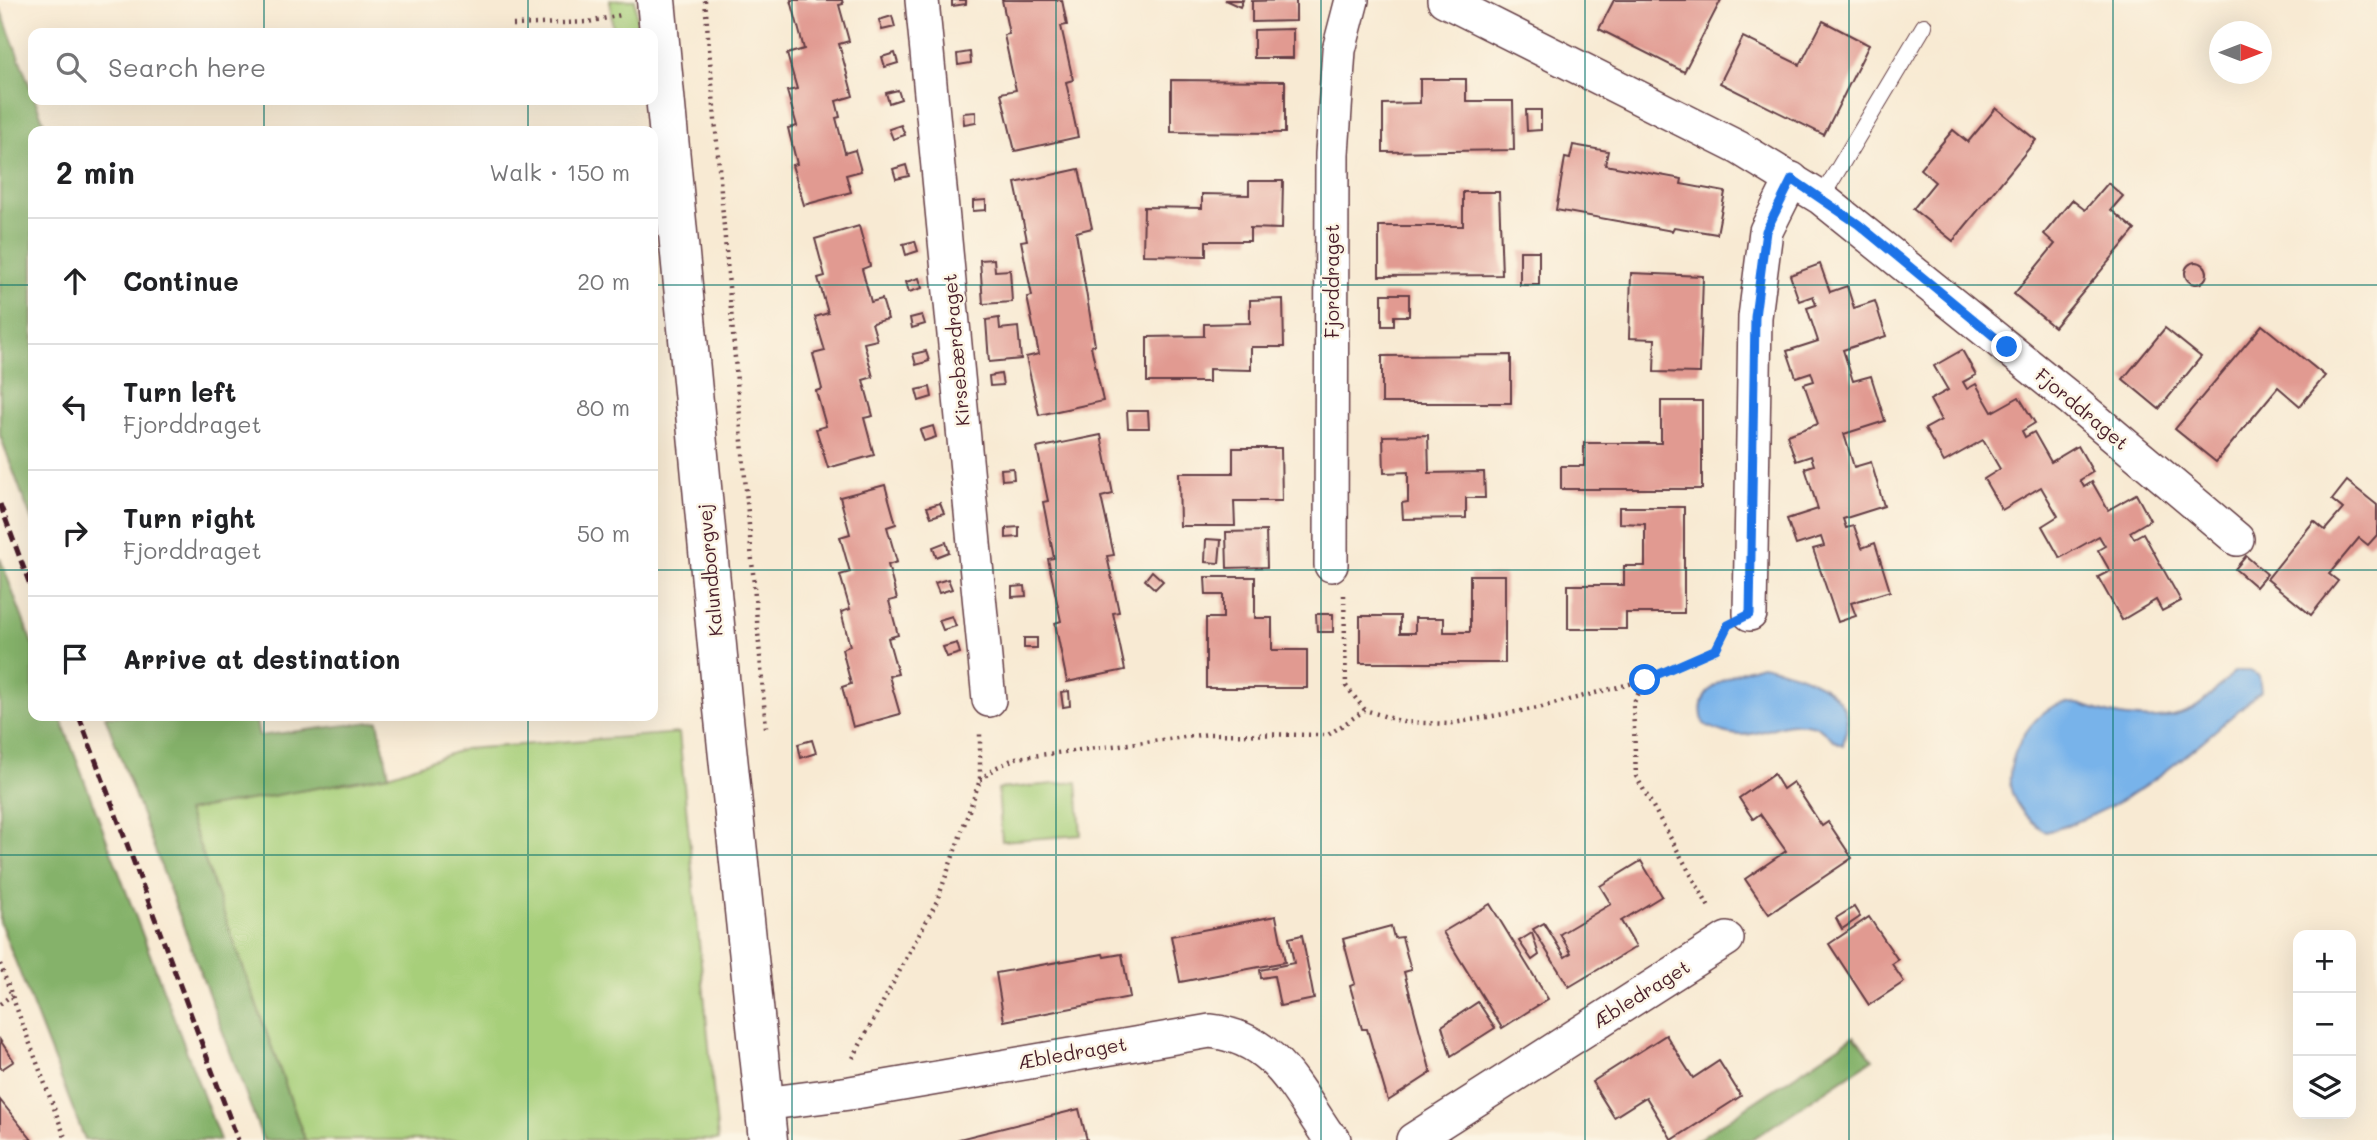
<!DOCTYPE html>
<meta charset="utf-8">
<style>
body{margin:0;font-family:Mali,sans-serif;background:#f2f2f2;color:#202124}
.controls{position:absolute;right:21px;bottom:21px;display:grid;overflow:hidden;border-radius:14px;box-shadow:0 7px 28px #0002}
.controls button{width:63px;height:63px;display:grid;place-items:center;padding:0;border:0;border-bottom:2px solid #e0e0e0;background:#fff;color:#202124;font:35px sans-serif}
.compass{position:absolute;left:2209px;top:21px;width:63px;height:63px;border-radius:50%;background:#fff;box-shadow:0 7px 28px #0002;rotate:90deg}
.stop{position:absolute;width:21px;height:21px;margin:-16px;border:5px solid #1a73e8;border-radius:50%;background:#fff}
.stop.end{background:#1a73e8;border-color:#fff;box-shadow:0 2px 7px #0008}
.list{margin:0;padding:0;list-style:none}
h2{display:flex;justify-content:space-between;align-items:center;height:91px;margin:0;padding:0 28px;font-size:30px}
h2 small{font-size:23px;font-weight:400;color:#757577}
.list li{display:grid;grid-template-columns:46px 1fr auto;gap:21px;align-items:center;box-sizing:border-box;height:126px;padding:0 28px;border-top:2px solid #e0e0e0}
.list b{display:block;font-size:26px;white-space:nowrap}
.list p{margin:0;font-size:23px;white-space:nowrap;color:#757577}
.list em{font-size:23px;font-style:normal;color:#757577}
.icon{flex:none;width:38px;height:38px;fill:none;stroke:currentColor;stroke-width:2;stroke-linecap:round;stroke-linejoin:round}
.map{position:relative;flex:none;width:2377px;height:1140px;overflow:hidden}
.search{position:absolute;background:#fff;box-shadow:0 7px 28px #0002;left:28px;top:28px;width:630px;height:77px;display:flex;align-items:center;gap:18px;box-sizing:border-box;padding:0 24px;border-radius:14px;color:#757577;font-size:26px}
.panel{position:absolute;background:#fff;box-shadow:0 7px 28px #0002;left:28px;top:126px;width:630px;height:595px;border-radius:14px}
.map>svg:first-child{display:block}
</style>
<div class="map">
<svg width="2377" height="1140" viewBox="0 0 2377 1140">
<rect width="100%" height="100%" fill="#fcf5e5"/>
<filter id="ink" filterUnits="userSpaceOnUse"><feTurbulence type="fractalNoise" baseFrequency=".0143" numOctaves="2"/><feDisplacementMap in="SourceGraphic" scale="14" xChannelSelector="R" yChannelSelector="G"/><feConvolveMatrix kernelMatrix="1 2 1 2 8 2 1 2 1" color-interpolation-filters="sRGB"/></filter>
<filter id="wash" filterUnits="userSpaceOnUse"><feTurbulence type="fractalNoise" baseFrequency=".00686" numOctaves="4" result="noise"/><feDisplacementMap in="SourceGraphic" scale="28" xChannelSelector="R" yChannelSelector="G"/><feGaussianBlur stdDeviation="1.57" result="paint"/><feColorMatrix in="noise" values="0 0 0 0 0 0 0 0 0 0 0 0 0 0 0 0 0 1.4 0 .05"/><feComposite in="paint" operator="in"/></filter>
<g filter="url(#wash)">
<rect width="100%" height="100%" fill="#f8ead3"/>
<g fill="#a7cf7a" stroke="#787752" stroke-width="2">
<polygon points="610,0 635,0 638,33 613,33"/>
<polygon points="679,733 718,1140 305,1140 187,811 389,775 464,749"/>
<polygon points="1077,782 1081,835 1002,841 998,789"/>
</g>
<g fill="#85b26a" stroke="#68684a" stroke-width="2">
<polygon points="0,8 47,131 33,131 33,524 0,435"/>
<polygon points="0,558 33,646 33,716 60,716 220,1140 85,1140 0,922"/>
<polygon points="105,716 255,716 259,736 378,721 389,775 187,811 305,1140 263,1140"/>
<polygon points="1854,1036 1873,1059 1751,1140 1697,1140"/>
</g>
<g fill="#78b3ea" stroke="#61698a" stroke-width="2">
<path d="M 1762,665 C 1790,671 1847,685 1847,723 C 1847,730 1844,738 1843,745 C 1830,741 1825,727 1811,725 C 1769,717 1754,752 1704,724 C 1690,687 1734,673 1762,665 Z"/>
<path d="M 2235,671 L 2250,671 L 2259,676 L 2261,691 C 2191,750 2138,806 2046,832 C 2031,822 2018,811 2012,793 C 2001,763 2032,708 2064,703 C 2077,701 2097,711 2111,714 C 2135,720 2167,721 2190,710 C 2206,703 2222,683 2235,671 Z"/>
</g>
<g id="blocks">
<g fill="#e19a91">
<polygon points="791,0 842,0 843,4 839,5 849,41 839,44 853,96 836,101 840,117 836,118 845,153 855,150 861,171 846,175 851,192 804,205 792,165 797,164 788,128 797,126 787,91 797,89 787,54 804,49"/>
<polygon points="952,0 966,0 966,4 952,6"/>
<polygon points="1002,0 1062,0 1067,25 1061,26 1073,80 1066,82 1078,137 1015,151 1001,93 1016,90 1004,35 1009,34"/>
<polygon points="1225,0 1243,0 1240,7"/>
<polygon points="1296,0 1296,21 1252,22 1252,1"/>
<polygon points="1614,0 1721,0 1684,72 1599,29"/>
<polygon points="892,16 895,27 882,30 879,20"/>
<polygon points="1823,21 1869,45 1824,135 1720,83 1743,37 1800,65"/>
<polygon points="1293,29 1293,58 1254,58 1254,30"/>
<polygon points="970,52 971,63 958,65 957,54"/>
<polygon points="895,53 898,63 885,67 882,57"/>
<polygon points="1420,79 1466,79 1466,101 1513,101 1514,150 1383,152 1383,104 1420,103"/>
<polygon points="1171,80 1285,81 1285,133 1171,132"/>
<polygon points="898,90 901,99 889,103 886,93"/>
<polygon points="1996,108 2036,140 1953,241 1913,209 1935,182 1920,169 1953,130 1968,142"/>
<polygon points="1526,110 1541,110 1541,130 1527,131"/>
<polygon points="976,112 976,122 964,124 963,113"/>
<polygon points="901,125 905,135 893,139 889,129"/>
<polygon points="1573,145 1608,151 1605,165 1682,179 1681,184 1725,192 1717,234 1674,227 1672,231 1556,210 1565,158 1570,159"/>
<polygon points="906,165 909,176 896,179 893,169"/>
<polygon points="1079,169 1092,228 1076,232 1095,345 1091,346 1103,401 1039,415 1026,357 1039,354 1027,297 1032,296 1021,241 1027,240 1015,183"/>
<polygon points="1249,181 1283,181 1282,229 1250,228 1250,241 1206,241 1206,256 1143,255 1144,207 1202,208 1202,194 1249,195"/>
<polygon points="2108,183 2123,196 2111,210 2135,230 2054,327 2014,294 2055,244 2044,234 2072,200 2085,210"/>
<polygon points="1463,192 1499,192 1502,275 1379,276 1379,226 1463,226"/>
<polygon points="986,200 986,210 973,211 973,201"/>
<polygon points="859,226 870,266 862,269 871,302 882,299 888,319 872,323 877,340 864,343 873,377 863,380 873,416 864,418 874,455 828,468 816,429 826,426 816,391 822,389 813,354 825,351 815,317 828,313 818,278 825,276 815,239"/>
<polygon points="915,241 918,251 906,255 903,244"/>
<rect x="1520" y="251" width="19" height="34"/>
<polygon points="994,259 995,271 1010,270 1012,302 983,304 980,260"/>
<circle cx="2196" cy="273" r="11"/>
<polygon points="1820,264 1830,292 1847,286 1854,308 1875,301 1886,336 1843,350 1853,381 1871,376 1885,421 1844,434 1854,467 1871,462 1884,506 1843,519 1846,528 1854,526 1862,548 1875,543 1890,591 1851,603 1856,616 1838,622 1813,549 1824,546 1821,537 1796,545 1787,519 1818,509 1805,468 1814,465 1811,456 1796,461 1787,435 1818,424 1804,384 1814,381 1811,372 1796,377 1787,351 1818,341 1807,308 1816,305 1813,296 1799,301 1790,275"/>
<polygon points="1631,273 1703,276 1700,373 1654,372 1655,339 1629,338"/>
<polygon points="919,278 922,288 909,292 906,282"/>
<polygon points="1382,294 1409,294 1409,316 1394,316 1394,326 1382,326"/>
<polygon points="1283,299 1284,347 1251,347 1251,370 1209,369 1209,382 1147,382 1147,337 1204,336 1204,324 1250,323 1250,300"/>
<polygon points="922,315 925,324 912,328 910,318"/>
<polygon points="999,318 1000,329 1018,327 1021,359 989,362 986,320"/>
<polygon points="2262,325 2325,376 2300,406 2278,387 2216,462 2175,429"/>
<polygon points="2165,328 2201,357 2159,409 2123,379"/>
<polygon points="1962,350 1976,375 1963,382 1967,389 1976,384 1992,412 2019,397 2035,423 2022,431 2025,437 2034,432 2051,462 2078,446 2093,472 2080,480 2084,487 2092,482 2108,510 2136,494 2150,520 2130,532 2134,538 2143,533 2181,601 2162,611 2156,600 2122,620 2098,577 2110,571 2098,550 2105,546 2099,536 2060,558 2042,526 2058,516 2041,487 2002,510 1984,479 2000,469 1983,440 1944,462 1925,429 1941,420 1930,400 1948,390 1934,366"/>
<polygon points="926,351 929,361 916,365 913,354"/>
<polygon points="1511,355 1511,403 1382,403 1382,356"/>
<polygon points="1001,374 1003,385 990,386 989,376"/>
<polygon points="930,387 932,397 919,401 916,390"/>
<polygon points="1661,401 1702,401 1702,489 1561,489 1561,466 1584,466 1584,443 1661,443"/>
<polygon points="1127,411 1148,411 1149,428 1128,428"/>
<polygon points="933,426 936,437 924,441 920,430"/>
<polygon points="1101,435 1113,494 1101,497 1114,555 1107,556 1119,612 1113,613 1125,670 1067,682 1055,623 1061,621 1048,559 1054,558 1043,502 1048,501 1037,448"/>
<polygon points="1428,435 1429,473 1484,472 1485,498 1466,498 1466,518 1403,519 1402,503 1408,502 1408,472 1384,473 1383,436"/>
<polygon points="1233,448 1281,448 1282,501 1234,501 1235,526 1180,526 1179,473 1233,473"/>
<polygon points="1013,468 1014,479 1002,480 1001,469"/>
<polygon points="2347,481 2377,505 2377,535 2368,545 2359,538 2329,574 2338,581 2311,615 2267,579 2314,521 2325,530 2343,509 2332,500"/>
<polygon points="885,485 896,524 887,527 897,562 888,565 897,599 889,601 898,635 888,638 898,674 889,676 900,714 853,727 842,687 851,684 842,649 850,646 841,612 850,609 840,575 850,572 840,537 850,534 840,497"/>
<polygon points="940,503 944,513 931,517 927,507"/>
<polygon points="1619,507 1684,507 1684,613 1626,613 1626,629 1568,629 1568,585 1624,585 1624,566 1645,566 1645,524 1619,523"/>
<polygon points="1019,527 1019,537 1006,538 1006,528"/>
<polygon points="1266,531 1267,567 1227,568 1226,532"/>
<polygon points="1206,539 1221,540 1219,563 1205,562"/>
<polygon points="946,542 949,552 936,557 933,547"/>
<polygon points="2246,556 2267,574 2256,587 2235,569"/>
<polygon points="1152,571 1163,581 1155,589 1145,580"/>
<polygon points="1470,575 1505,575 1505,663 1360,663 1360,616 1400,616 1400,633 1415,633 1415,618 1444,618 1444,632 1470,632"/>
<polygon points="1205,577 1255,577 1255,618 1272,618 1272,650 1307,650 1307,688 1206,688 1206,618 1223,618 1223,595 1206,595"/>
<polygon points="948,579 952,589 939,593 935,583"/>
<polygon points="1025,586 1026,596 1012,597 1012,587"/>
<polygon points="1316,614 1333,614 1333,632 1317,632"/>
<polygon points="952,616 956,626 943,630 939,620"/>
<rect x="1024" y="638" width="13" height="10"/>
<polygon points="957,643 960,653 947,657 943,647"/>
<polygon points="1069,691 1070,706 1063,707 1061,692"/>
<polygon points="812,740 816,753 801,758 798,744"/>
<polygon points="1774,774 1783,789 1793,782 1822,826 1828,822 1852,858 1769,914 1745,879 1786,851 1760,814 1753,819 1739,798"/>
<polygon points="1641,861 1662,896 1621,921 1636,947 1569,987 1533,929 1544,923 1565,957 1571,953 1560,934 1611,904 1600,886"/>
<polygon points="1490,904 1548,999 1502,1028 1443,932"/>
<polygon points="1854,907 1860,917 1842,929 1836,918"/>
<polygon points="1276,916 1285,962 1180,982 1171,936"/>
<polygon points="1869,917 1898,960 1892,964 1904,982 1869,1005 1829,944"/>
<polygon points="1391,926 1394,938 1402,937 1411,970 1404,972 1431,1073 1388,1101 1367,1029 1362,1029 1350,986 1355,984 1343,939"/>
<polygon points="1532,933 1539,955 1532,960 1519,941"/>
<polygon points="1302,935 1314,999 1280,1006 1274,976 1261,978 1260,970 1294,963 1289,938"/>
<polygon points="1103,954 1104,957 1122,954 1130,997 1004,1021 996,973"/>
<polygon points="1478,1002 1495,1028 1451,1056 1442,1026"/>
<polygon points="1666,1035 1693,1078 1719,1061 1741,1096 1672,1140 1646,1097 1614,1117 1592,1082"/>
<polygon points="0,1040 14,1061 2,1069 0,1067"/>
<polygon points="0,1100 32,1140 0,1140"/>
<polygon points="1079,1109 1087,1140 960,1140 959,1139"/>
</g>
</g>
</g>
<g filter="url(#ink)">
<use href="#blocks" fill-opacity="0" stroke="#643d44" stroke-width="2"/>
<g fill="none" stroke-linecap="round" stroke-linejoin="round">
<g stroke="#643d44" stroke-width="18">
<polyline id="service" points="1821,198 1924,26"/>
</g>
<g stroke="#643d44" stroke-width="36">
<g id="minor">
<polyline points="922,0 989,700"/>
<polyline points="1444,0 1739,148 1821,198 2072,400 2237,539"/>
<polyline points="1331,565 1332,154 1339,50 1352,0"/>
<polyline points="1750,614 1755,317 1766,231 1792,179"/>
<path d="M 763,1104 L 850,1093 L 1210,1031 C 1274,1038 1294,1086 1327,1134 L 1334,1140"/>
<polyline points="1413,1140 1727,939"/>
</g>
</g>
<g stroke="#643d44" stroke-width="41">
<polyline id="tertiary" points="656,0 723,709 768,1140"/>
</g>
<g stroke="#643d44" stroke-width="4.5" stroke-dasharray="2 5" stroke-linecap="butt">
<polyline points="705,0 766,728"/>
<polyline points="513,25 588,22 621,15"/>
<polyline points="1344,595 1346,686 1365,710 1403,722 1448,724 1538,708 1645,680 1715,649 1723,635"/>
<polyline points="1645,681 1633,704 1636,776 1710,909"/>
<polyline points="980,780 995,768 1016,758 1209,734 1328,735 1365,710"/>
<polyline points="0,964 66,1140"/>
<polyline points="0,1004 12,995"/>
<polyline points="853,1058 937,901 980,780 980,731"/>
</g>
<use href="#service" stroke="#fff" stroke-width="16"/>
<use href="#minor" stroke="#fff" stroke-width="33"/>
<use href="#tertiary" stroke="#fff" stroke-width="38"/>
<g stroke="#4a1f2b" stroke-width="5" stroke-dasharray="10 5" stroke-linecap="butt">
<polyline points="0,504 33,593"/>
<polyline points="79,716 238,1140"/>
</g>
</g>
</g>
<g fill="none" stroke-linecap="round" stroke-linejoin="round" filter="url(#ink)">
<polyline stroke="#1a73e8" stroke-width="9" points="1645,680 1716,649 1728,625 1750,614 1755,317 1766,231 1792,179 1858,224 2007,347"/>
</g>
<path fill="none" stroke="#0f766e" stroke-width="2" stroke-opacity="0.55" d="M 264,0 L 264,33M 528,0 L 528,33M 792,0 L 792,1140M 1056,0 L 1056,1140M 1321,0 L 1321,1140M 1585,0 L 1585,1140M 1849,0 L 1849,1140M 2113,0 L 2113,1140M 264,100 L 264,131M 528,100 L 528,131M 0,285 L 33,285M 653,285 L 2377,285M 0,570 L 33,570M 653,570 L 2377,570M 264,716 L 264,1140M 528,716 L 528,1140M 0,855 L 2377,855"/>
<g text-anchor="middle" stroke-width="5" stroke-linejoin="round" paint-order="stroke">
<g font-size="19" fill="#4a1f2b" stroke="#fcf5e5">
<text transform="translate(1332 281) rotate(-90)" y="7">Fjorddraget</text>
<text transform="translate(956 350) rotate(-95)" y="7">Kirsebærdraget</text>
<text transform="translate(2082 409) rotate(40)" y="7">Fjorddraget</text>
<text transform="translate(710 570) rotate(-95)" y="7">Kalundborgvej</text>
<text transform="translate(1641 994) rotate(-32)" y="7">Æbledraget</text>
<text transform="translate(1072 1053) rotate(-10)" y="7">Æbledraget</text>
</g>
</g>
</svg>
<div class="controls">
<button>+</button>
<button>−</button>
<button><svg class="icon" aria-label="layers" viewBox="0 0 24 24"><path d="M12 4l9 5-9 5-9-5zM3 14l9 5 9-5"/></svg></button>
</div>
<svg class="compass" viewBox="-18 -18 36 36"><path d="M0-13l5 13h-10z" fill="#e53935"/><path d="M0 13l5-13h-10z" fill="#757577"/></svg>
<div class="stop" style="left:1645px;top:680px"></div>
<div class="stop end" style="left:2007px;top:347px"></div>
<div class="search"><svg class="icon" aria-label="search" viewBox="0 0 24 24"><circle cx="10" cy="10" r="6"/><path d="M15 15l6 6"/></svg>Search here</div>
<section class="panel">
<h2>2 min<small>Walk · 150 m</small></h2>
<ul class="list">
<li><svg class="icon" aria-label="ahead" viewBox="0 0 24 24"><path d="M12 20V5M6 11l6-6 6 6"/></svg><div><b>Continue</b></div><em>20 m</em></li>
<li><svg class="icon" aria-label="left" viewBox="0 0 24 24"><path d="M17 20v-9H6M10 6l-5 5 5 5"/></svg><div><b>Turn left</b><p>Fjorddraget</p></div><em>80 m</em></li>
<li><svg class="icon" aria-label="right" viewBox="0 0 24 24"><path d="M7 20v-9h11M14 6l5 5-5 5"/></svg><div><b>Turn right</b><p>Fjorddraget</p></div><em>50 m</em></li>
<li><svg class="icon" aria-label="arrive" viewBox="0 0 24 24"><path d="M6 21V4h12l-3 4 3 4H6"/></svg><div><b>Arrive at destination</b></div></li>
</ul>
</section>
</div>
